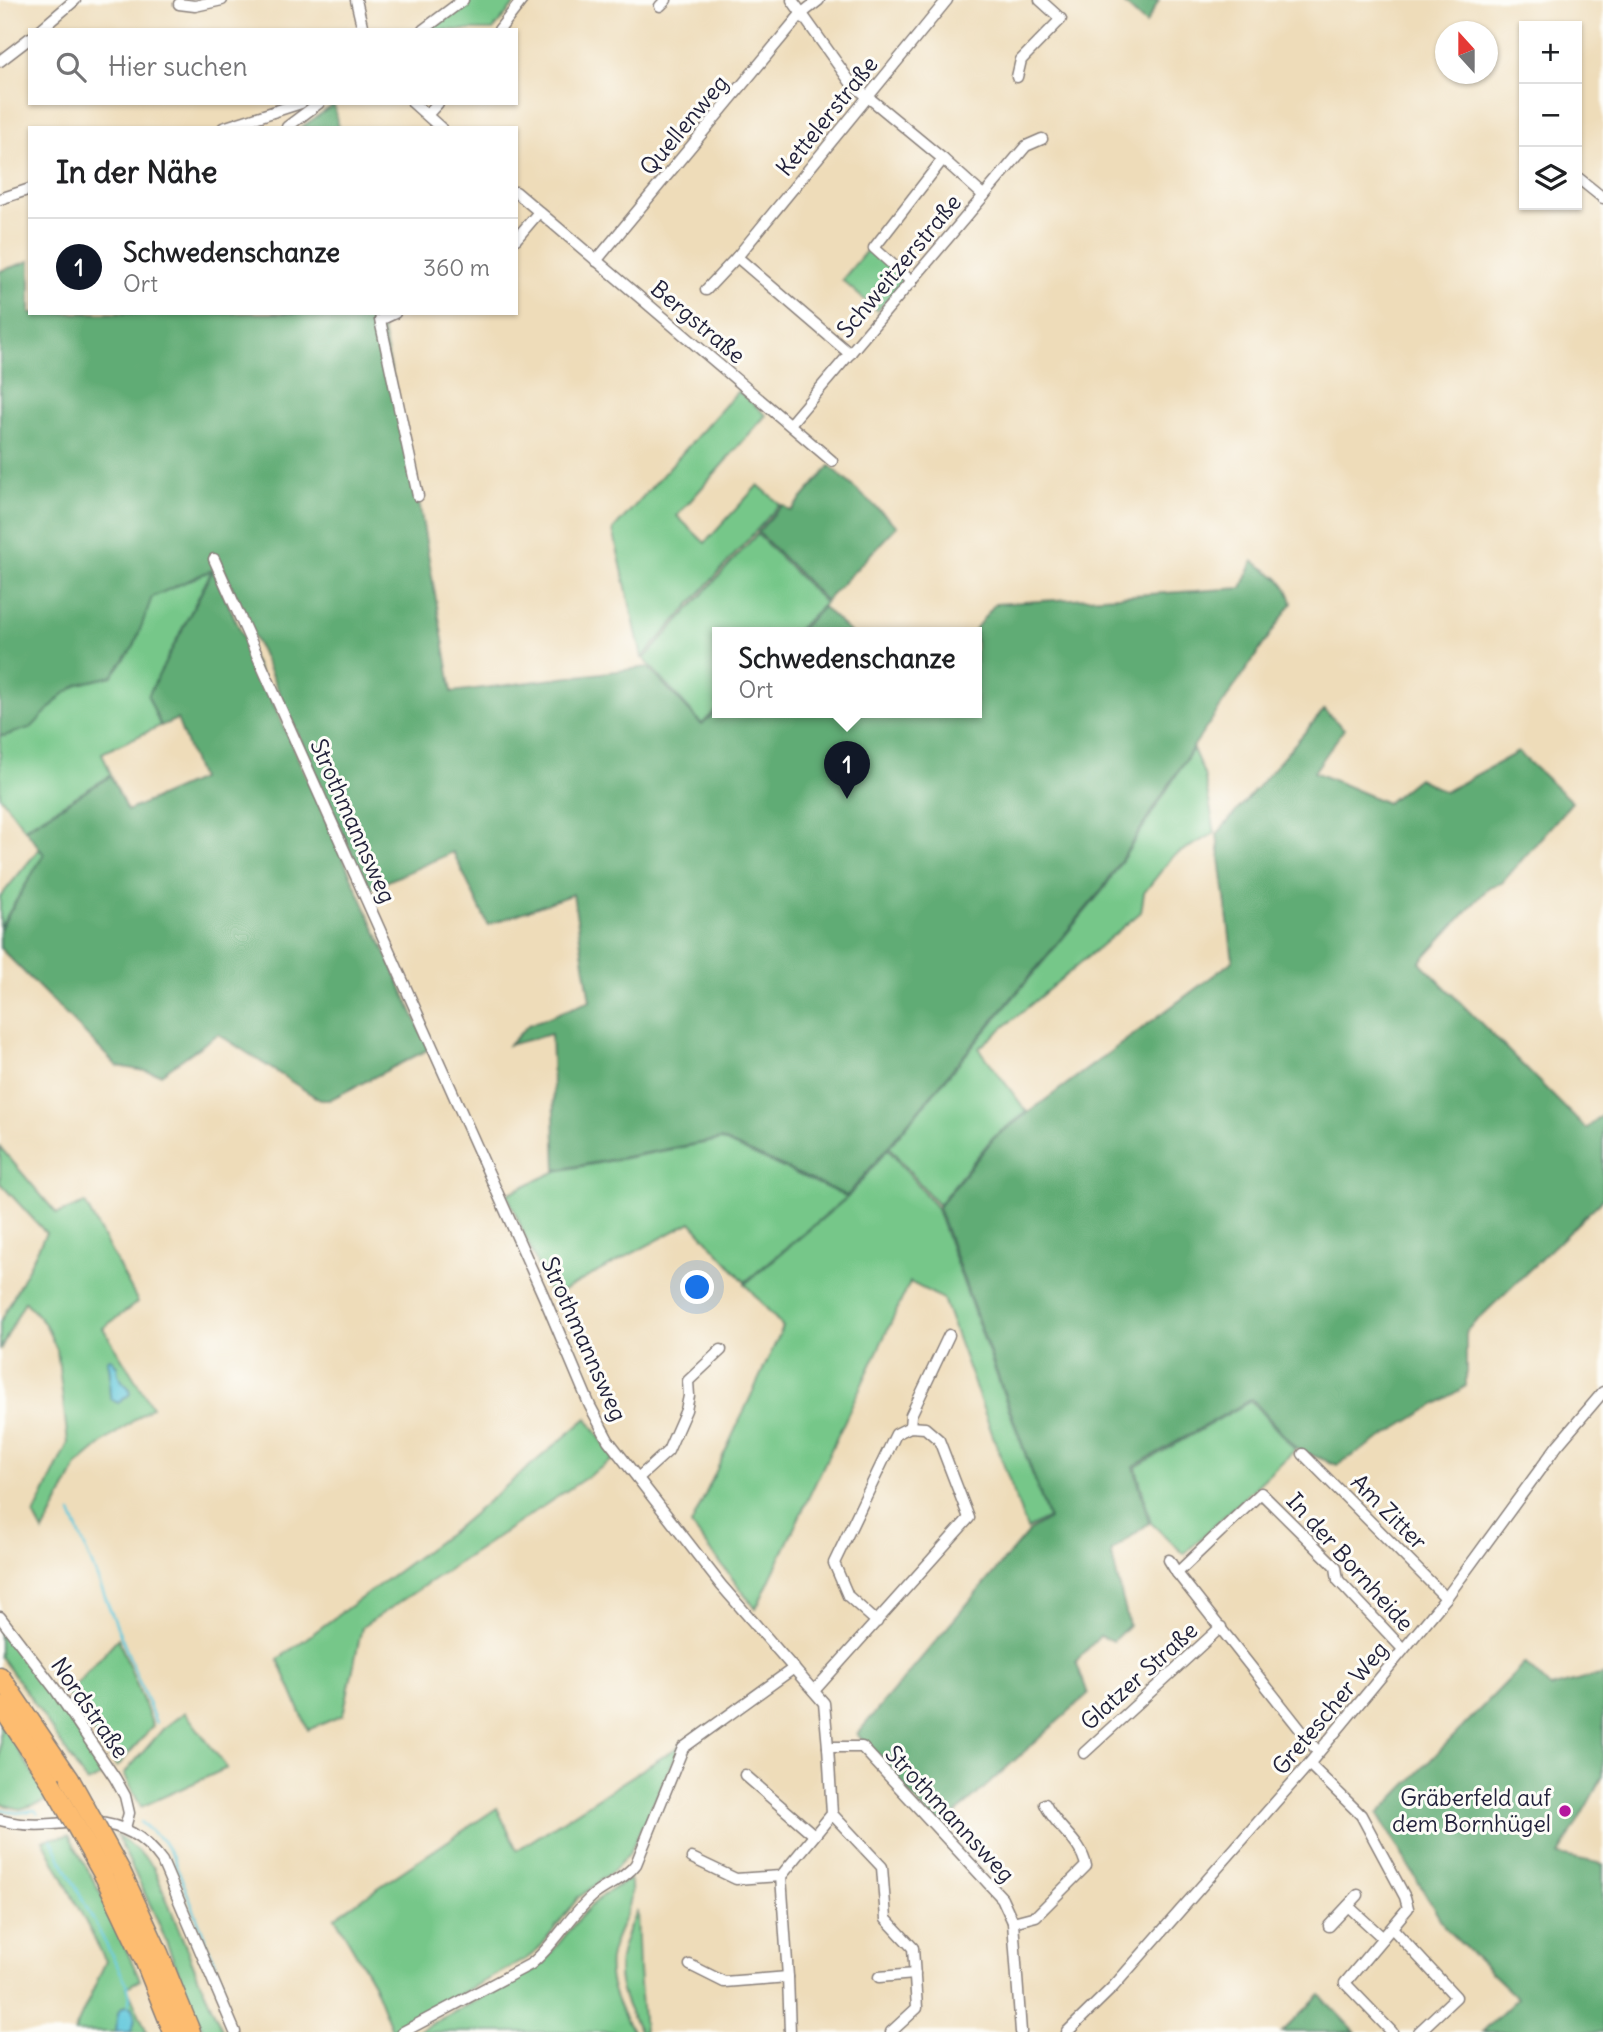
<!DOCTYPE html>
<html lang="de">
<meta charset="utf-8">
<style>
body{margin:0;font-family:Delius,sans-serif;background:#f2f2f2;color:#202124}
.controls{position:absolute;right:21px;top:21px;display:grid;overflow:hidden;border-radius:0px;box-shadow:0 2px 5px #0004}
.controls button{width:63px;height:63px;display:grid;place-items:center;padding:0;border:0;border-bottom:2px solid #e0e0e0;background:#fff;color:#202124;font:35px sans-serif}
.compass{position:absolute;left:1435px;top:21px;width:63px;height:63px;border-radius:50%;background:#fff;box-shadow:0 2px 5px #0004;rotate:339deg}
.you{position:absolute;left:698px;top:1288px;width:24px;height:24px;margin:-18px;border:5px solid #fff;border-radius:50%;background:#1a73e8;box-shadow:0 0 0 10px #1a73e833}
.badge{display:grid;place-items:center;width:46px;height:46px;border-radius:50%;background:#111827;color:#fff;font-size:23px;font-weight:700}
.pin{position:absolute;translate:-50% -58px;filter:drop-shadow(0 2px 4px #0008)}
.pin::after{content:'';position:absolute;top:37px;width:24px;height:21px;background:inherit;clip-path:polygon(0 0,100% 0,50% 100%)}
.popup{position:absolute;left:712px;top:627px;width:270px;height:91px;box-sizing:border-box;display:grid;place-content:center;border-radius:0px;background:#fff;filter:drop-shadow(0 2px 5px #0005);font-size:23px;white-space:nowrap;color:#757577}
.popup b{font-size:26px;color:#202124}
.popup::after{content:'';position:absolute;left:50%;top:100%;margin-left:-14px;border:14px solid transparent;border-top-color:#fff}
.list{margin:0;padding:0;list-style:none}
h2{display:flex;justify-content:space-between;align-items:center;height:91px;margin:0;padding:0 28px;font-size:30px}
h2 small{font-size:23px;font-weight:400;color:#757577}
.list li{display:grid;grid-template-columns:46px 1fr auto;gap:21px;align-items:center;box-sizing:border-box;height:98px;padding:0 28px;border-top:2px solid #e0e0e0}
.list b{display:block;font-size:26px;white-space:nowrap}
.list p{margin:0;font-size:23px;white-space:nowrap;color:#757577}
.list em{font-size:23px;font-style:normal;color:#757577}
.icon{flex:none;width:38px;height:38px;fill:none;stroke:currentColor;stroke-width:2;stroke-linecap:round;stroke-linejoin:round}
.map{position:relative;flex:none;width:1603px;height:2032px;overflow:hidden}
.search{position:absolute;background:#fff;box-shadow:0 2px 5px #0004;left:28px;top:28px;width:490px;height:77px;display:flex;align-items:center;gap:18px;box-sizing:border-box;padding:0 24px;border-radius:0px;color:#757577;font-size:26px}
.panel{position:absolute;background:#fff;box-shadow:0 2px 5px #0004;left:28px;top:126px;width:490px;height:189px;border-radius:0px}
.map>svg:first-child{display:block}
</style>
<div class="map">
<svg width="1603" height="2032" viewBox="0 0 1603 2032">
<rect width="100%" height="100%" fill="#fdfcf7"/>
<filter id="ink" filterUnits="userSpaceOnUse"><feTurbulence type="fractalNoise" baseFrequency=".0143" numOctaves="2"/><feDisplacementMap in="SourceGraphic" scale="14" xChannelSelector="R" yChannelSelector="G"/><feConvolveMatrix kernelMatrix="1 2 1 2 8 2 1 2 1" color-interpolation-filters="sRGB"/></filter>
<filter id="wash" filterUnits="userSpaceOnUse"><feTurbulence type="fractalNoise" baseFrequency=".00686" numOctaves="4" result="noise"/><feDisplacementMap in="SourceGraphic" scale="28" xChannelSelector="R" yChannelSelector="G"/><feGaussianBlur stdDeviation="1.57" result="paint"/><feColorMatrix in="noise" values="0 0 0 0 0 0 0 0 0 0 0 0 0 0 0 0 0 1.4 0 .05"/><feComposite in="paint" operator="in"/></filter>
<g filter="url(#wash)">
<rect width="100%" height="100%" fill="#eedcb9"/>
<g fill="#76c789" stroke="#4c7462" stroke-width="2">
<polygon points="468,0 518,0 493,30 435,30 432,26"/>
<polygon points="868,249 904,280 877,311 842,280"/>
<polygon points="738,391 766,415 677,516 705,543 758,485 780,504 642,658 613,530"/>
<polygon points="757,534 825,603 794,633 718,633 717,709 702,724 644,659"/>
<polygon points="212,570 148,696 160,726 102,753 111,775 24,828 0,796 0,735 4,736 32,727 61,696 79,684 112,675 134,646 152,597"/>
<polygon points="1193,749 1204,774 1215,833 1173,856 1144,893 1141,912 979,1048 1027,1112 993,1137 938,1205 889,1147 1104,889"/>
<polygon points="39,849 44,854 0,927 0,897"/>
<polygon points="721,1140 847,1197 745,1282 691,1222 551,1297 507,1194 557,1171"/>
<polygon points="0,1147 57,1214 85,1203 138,1302 103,1328 152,1407 104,1442 78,1464 43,1532 34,1515 68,1443 57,1350 45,1324 25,1301 0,1350 0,1323 46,1233 0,1183"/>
<polygon points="888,1149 936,1207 1048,1518 1027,1529 943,1299 910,1282 756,1609 691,1525 783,1327 745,1284 848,1197"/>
<polygon points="1251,1401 1295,1450 1184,1554 1151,1523 1136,1467"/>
<polygon points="587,1418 614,1459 362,1627 343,1715 308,1730 278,1659 454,1530"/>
<polygon points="0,1624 51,1691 106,1774 87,1783 33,1701 0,1656"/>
<polygon points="118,1638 153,1726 117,1767 67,1694"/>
<polygon points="185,1712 227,1768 141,1807 124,1774 163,1729"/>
<polygon points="0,1721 50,1800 20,1809 0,1804"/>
<polygon points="681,1745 629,1854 613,1871 578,1898 538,1950 526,1959 392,2030 373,1983 335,1917 497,1808 517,1850"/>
<polygon points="69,1835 103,1898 140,1980 127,1987 147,2032 74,2032 106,1961 43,1840"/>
<path d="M 117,1836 C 132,1845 143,1854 154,1868 L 199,1979 L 223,2032 L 205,2032 L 198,2020 L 156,1917 Z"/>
<path d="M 630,1879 C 637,1909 614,1930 610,1959 C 607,1985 620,2010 633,2032 L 416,2032 L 534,1970 C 558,1949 571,1924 593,1904 C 604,1893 617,1886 630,1879 Z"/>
<path d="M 637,1910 L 639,1970 L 644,2032 L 640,2032 C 611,1980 614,1962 637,1910 Z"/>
</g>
<g fill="#60ac75" stroke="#416758" stroke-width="2">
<polygon points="1120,0 1159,0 1146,24"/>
<polygon points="334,105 339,128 300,128"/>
<path d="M 30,261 L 30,313 L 379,313 L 418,496 L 452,692 L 648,667 L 702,725 L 717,710 L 718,713 L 976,713 L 976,633 L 972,633 L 995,604 L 1242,588 L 1253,561 C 1272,574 1287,579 1292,603 L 1193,747 L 1103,888 L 847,1196 L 721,1139 L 556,1170 L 551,1034 L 509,1045 L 528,1025 L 590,1001 L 573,894 L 488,925 L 453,852 L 368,890 L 222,565 L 152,597 L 134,646 L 112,676 L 79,684 L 61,696 L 32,727 L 4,736 L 0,735 L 0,271 Z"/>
<polygon points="830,466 897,526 826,601 758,532 782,505 791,511"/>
<polygon points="213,570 429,1049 329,1100 320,1100 218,1034 161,1074 117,1066 0,948 0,929 44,854 25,829 111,776 127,811 200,779 177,719 161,726 148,696"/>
<polygon points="823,607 851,633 797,633"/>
<polygon points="1324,710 1344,729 1314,772 1387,803 1418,778 1445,792 1518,752 1572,802 1502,883 1489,887 1420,962 1586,1129 1603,1115 1603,1199 1466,1331 1466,1386 1337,1465 1296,1449 1252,1399 1134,1466 1149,1523 1111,1552 1129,1625 1113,1641 1100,1636 1076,1661 1088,1694 940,1828 857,1734 1029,1531 1049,1519 938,1207 994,1138 1233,961 1217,834"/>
<polygon points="1525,1663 1550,1688 1603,1674 1603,1776 1559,1855 1603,1864 1603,2032 1482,2032 1518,1998 1446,1929 1378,1814"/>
<polygon points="1320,1995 1355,2032 1282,2032"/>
</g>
<g fill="#5ec7db" stroke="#40748b" stroke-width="2">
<path d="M 110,1358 L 117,1366 L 118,1374 L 122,1381 L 129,1388 L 130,1394 L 118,1403 L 111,1399 C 106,1385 114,1375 107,1360 Z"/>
<path d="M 125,2006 L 131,2007 C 137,2017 135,2023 130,2032 L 116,2032 C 118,2022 114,2011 125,2006 Z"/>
</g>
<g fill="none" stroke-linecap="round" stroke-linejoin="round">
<g stroke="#5ec7db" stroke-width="2.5">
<polyline points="71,1513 156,1723"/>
<polyline points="0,1809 18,1813 35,1810 38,1814"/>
<polyline points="140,1822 163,1841 173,1857 223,1984"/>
<polyline points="51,1840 127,1984 130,1997 128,2006"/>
</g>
</g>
</g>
<g filter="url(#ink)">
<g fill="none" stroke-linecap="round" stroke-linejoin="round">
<g stroke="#887f7a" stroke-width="13">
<g id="street">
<polyline points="356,0 363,30"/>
<polyline points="792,0 851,83 943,159 984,196"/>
<polyline points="179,4 195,6 222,0"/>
<polyline points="660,6 666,0"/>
<polyline points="40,30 75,0"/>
<polyline points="423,30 463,0"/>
<polyline points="499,30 522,0"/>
<polyline points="0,61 30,38"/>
<polyline points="1017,77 1021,60 1061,19 1040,0"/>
<polyline points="413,103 441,128"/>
<polyline points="427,115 438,103"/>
<polyline points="287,127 319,103"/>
<polyline points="223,128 301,103"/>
<polyline points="1577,177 1603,198"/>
<polyline points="516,192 832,461"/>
<polyline points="0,199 30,189"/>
<polyline points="516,239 539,212"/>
<polyline points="737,257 850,354"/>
<polyline points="596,261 801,14 819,0"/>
<polyline points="912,282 874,248 943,159"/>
<polyline points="706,290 737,257 947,0"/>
<polyline points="395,313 380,320 418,496"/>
<polyline points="790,424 1026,146 1042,139"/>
<polyline points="214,559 544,1297 590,1406 608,1440 721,1585 824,1703 828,1747 862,1747 1002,1898 1013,1922 1021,2032"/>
<polyline points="910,1427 911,1415 949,1335"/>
<polyline points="1303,1454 1446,1598"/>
<polyline points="638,1478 668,1451 686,1410 689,1396 688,1381 721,1350"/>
<polyline points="1169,1560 1177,1573 1318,1752"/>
<polyline points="1177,1573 1261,1493 1336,1567 1338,1580 1403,1649"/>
<polyline points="0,1617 55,1689 115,1778 125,1796 129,1813 125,1828"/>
<polyline points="814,1691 969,1518 939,1440 925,1428 910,1427 896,1434 834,1563 848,1596 877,1622"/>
<polyline points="1084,1753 1221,1627"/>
<polyline points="1309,1764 1361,1815 1405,1897 1408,1908 1345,1983 1392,2032"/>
<polyline points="745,1775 814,1835"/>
<polyline points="832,1814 882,1867 886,1919 913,1948 917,2008 891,2032"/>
<path d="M 0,1820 C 26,1827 48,1825 74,1822"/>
<path d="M 93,1822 C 124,1825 144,1836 162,1861 L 235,2032"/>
<polyline points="692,1858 736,1879 781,1876"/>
<polyline points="1348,1906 1383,1938"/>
<path d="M 1013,1922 L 1036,1916 L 1086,1866 C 1081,1840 1056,1828 1045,1804"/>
<polyline points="1329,1926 1358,1895"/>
<polyline points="1392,1928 1456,1997 1419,2032"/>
<polyline points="690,1965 724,1982 788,1977"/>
<polyline points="879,1977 915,1974"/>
<path d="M 403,2032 L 531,1964 C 556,1944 570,1914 595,1894 C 608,1884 626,1878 636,1864 L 683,1748 L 794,1668"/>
<polyline points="790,2032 788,1977 781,1876 832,1814 828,1747"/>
<polyline points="1067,2032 1113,1987 1309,1764 1446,1598 1557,1446 1603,1392"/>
</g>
</g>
<g stroke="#887f7a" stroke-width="21">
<g id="highway">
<polyline points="0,1676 70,1779"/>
<polyline points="0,1705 51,1782"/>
<polyline points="121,1871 159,1953 191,2032"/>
<polyline points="104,1876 144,1960 173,2032"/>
</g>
</g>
<use href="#street" stroke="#fff" stroke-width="10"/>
<use href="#highway" stroke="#fdbc6f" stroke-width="18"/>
<g stroke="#887f7a" stroke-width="21" stroke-linecap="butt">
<g id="highway-bridge">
<polyline points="70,1779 121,1871"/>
<polyline points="51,1782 104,1876"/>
</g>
</g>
<use href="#highway-bridge" stroke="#fdbc6f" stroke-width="18"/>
</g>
</g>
<circle fill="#b5179e" stroke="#fdfcf7" stroke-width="2.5" cx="1565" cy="1811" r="7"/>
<g text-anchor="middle" stroke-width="6" stroke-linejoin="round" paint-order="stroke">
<g font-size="23" fill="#22223b" stroke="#fdfcf7">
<text transform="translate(827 116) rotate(-51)" y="8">Kettelerstraße</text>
<text transform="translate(684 125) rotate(-50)" y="8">Quellenweg</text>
<text transform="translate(899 266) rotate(-50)" y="8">Schweitzerstraße</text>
<text transform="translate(698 322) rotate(40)" y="8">Bergstraße</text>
<text transform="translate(353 821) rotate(66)" y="8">Strothmannsweg</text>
<text transform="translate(584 1339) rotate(66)" y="8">Strothmannsweg</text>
<text transform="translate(1389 1512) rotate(45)" y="8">Am Zitter</text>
<text transform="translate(1350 1562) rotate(48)" y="8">In der Bornheide</text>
<text transform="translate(1139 1676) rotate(-42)" y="8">Glatzer Straße</text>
<text transform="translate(90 1708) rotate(55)" y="8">Nordstraße</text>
<text transform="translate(1330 1708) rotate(-50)" y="8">Gretescher Weg</text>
<text transform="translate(950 1814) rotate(47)" y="8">Strothmannsweg</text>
</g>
<g font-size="23" fill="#22223b" stroke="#fdfcf7" text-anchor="end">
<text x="1551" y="1806">Gräberfeld auf<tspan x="1551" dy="26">dem Bornhügel</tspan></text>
</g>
</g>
</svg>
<div class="controls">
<button>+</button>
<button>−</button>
<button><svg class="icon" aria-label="layers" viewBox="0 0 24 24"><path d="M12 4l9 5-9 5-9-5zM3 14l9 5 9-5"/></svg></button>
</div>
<svg class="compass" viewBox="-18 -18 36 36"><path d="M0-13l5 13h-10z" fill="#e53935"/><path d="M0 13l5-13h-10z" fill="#757577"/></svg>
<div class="you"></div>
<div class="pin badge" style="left:847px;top:799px">1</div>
<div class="popup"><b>Schwedenschanze</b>Ort</div>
<div class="search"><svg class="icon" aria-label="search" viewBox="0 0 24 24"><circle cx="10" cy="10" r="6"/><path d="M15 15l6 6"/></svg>Hier suchen</div>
<section class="panel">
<h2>In der Nähe<small></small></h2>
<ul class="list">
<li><span class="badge">1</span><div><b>Schwedenschanze</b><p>Ort</p></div><em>360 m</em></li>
</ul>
</section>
</div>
